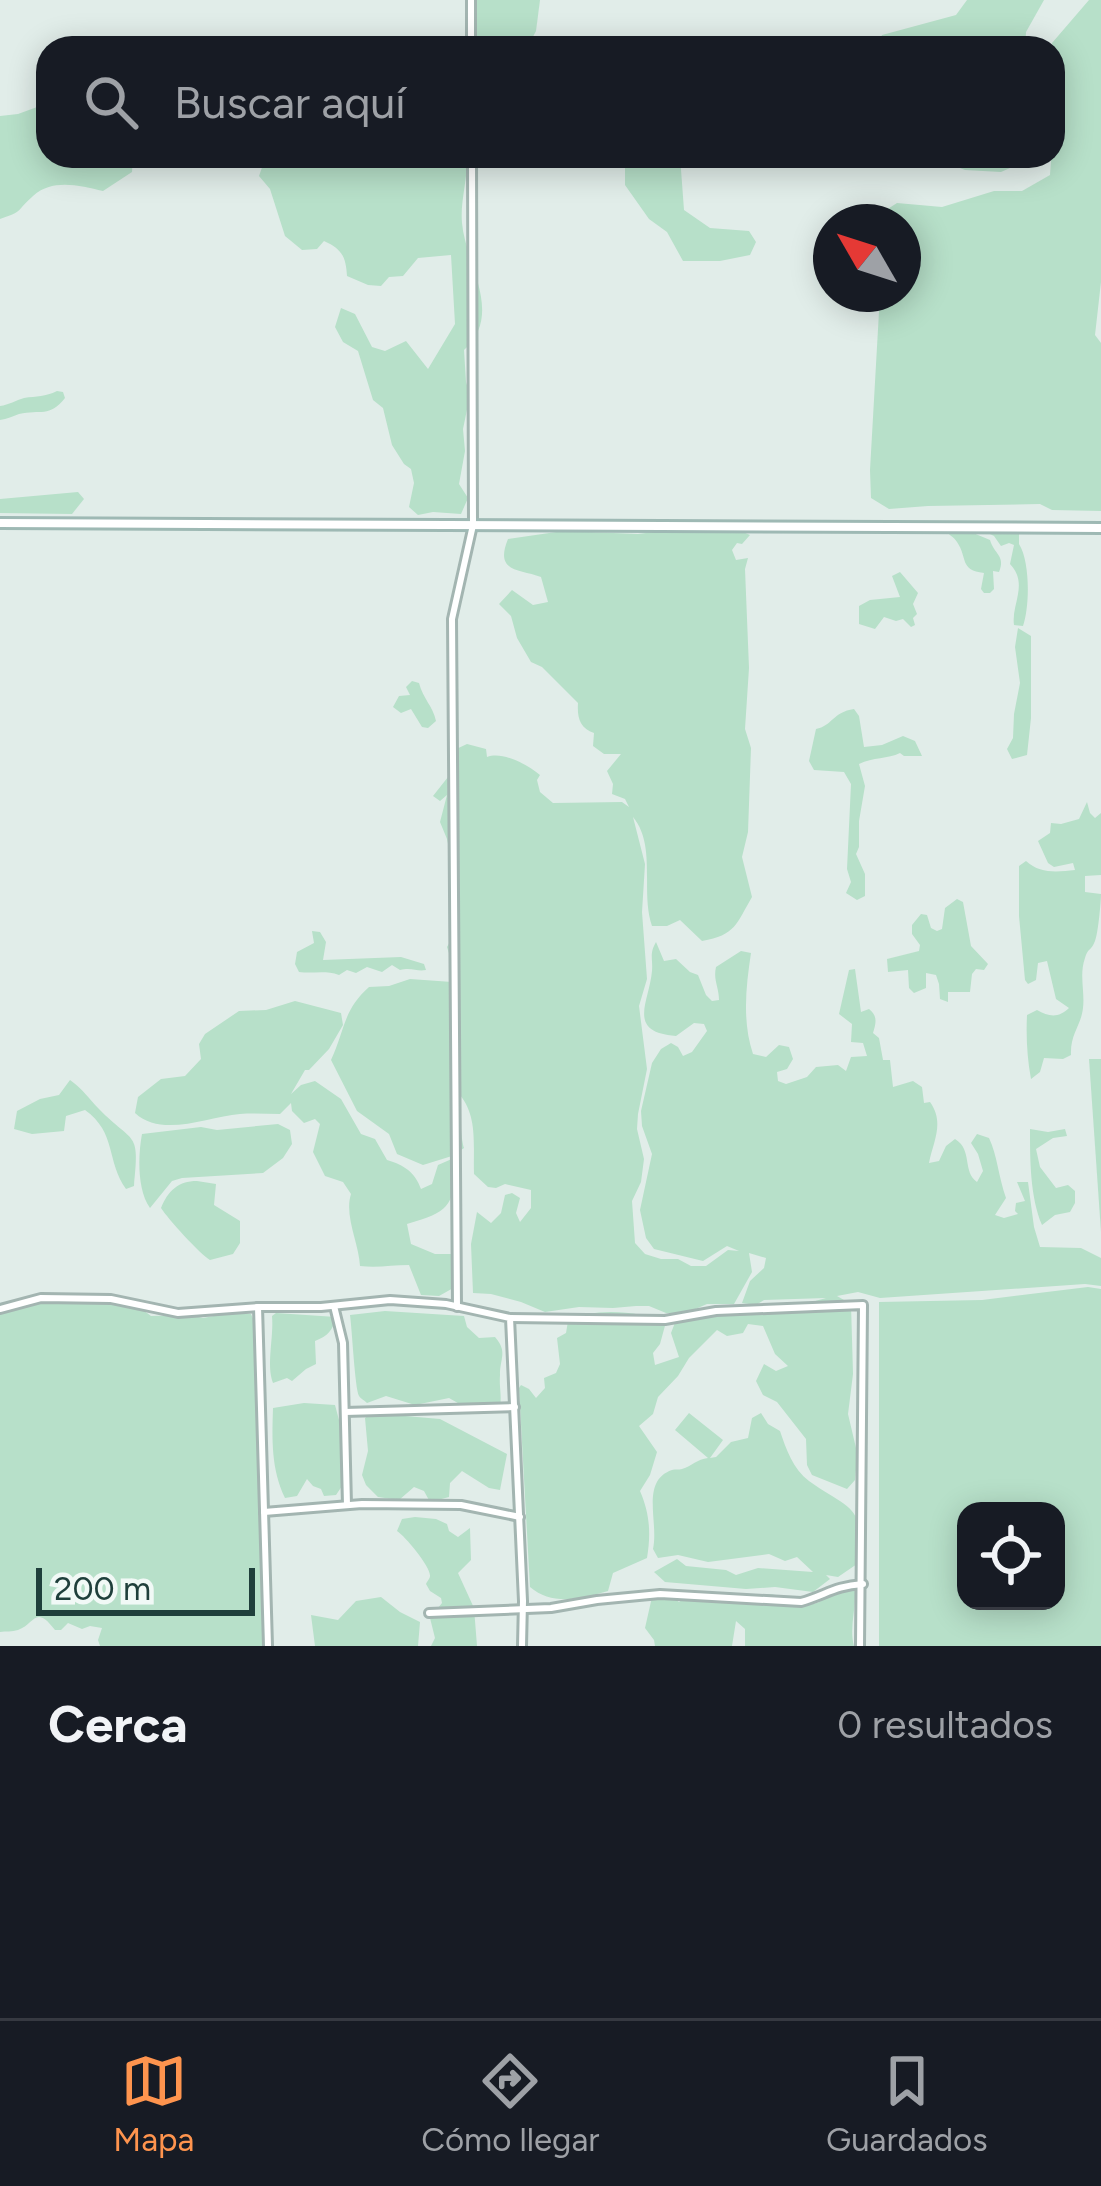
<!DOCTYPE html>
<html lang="es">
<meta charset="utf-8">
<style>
body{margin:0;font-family:Figtree,sans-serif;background:#242831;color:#f1f3f6}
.controls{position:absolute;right:36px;bottom:36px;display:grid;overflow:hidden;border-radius:24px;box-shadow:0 6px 30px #0003}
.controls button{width:108px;height:108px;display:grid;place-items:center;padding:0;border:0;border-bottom:3px solid #363941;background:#171b24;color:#f1f3f6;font:60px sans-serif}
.compass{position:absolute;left:813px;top:204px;width:108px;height:108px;border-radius:50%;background:#171b24;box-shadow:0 6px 30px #0003;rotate:309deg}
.scale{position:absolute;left:36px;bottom:30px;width:219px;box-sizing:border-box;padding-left:12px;border:6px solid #1f3f3b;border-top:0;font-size:33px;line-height:42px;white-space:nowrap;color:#1f3f3b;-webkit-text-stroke:9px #f1f9f6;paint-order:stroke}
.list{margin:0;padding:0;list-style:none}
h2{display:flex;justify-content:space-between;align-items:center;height:156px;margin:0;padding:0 48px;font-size:51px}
h2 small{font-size:39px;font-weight:400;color:#9ea1a6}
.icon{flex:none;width:66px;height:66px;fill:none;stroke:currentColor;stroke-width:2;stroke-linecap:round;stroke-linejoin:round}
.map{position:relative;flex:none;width:1101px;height:1646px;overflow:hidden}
.search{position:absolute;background:#171b24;box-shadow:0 6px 30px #0003;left:36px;right:36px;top:36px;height:132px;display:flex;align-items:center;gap:30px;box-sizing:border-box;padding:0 42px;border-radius:36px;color:#9ea1a6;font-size:45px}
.sheet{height:372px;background:#171b24}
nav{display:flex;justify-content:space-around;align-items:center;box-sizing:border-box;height:168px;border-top:3px solid #363941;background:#171b24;font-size:33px;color:#9ea1a6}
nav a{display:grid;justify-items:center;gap:6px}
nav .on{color:#fe944e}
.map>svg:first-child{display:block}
</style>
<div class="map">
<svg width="1101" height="1646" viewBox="0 0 1101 1646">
<rect width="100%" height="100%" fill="#e1ede9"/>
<g fill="#b7e0c9" fill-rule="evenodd">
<polygon points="471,0 540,0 536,31 527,48 482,46 475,36"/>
<polygon points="967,0 1044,0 1026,32 1025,48 875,48 882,35 956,15"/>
<polygon points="1089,0 1101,0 1101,282 1095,335 1101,343 1101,511 1052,510 1040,504 928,506 889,509 871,498 870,470 880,294 903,294 903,222 882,222 883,212 897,203 942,207 994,191 1022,191 1050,175 1057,77 1052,43"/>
<path d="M 48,103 L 48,156 L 133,156 L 132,172 L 103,191 C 80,186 53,178 33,196 C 16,211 24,211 0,219 L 0,116 L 18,114 Z"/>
<path d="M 266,156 L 431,156 L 437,159 L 467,156 C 468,179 460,201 462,223 C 466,266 504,314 464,350 L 466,382 L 470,395 L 463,429 L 465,451 L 459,484 L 468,498 L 461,514 L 433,512 L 418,515 L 409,507 L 414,483 L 411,469 L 404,464 L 392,445 L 383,408 L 373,400 L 358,351 L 343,342 L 335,327 L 341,308 L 355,314 L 372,347 L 385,351 L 406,341 L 428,369 L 455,324 L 451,255 L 418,258 L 403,276 L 389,277 L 381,286 L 368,285 L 347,276 C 346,257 342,249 324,241 L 317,249 L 302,250 L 285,236 L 270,189 L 259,176 Z"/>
<polygon points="625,156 680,156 684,210 710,228 749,231 756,242 750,255 720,261 683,261 667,232 649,219 625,185"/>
<polygon points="885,156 1028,156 1028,160 1001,172 965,170 942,161 903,162"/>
<path d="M 57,391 L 63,392 L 65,398 C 49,418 41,409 19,414 C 13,416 7,419 0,420 L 0,406 C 9,405 16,400 24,398 C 37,396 45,397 57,391 Z"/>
<polygon points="78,492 84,499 72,514 0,513 0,499"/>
<path d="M 963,521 L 966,530 L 990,540 C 994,554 1006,556 999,572 L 993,571 L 994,589 L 990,593 L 984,593 L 981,589 L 984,573 C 959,570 968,558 957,542 C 954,537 948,534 944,530 L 952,524 Z"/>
<path d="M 1010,526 L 1019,533 L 1019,544 C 1030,561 1030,606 1023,626 L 1014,625 C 1011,604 1029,584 1010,564 L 1014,545 L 1009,543 L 1001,546 L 994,536 L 986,532 L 987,529 Z"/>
<path d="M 685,528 C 707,537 730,524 750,535 L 742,544 L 737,543 L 732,550 L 736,560 L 748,558 L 745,569 L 749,668 L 745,729 L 751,748 L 748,832 L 742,857 L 752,897 C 736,924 736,935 702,941 L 680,920 L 667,926 L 652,926 C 640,892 657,846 633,817 L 645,864 L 642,912 L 647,979 L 639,1006 L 647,1069 L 638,1114 L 637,1129 L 644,1159 L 641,1182 L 632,1201 L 635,1243 L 645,1254 L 661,1259 L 678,1259 L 691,1266 L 706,1266 L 728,1250 L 739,1251 L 727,1246 L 703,1261 L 654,1249 L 646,1238 L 640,1210 L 652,1154 L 642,1126 L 641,1111 L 652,1063 L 661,1049 L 671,1043 L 678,1047 L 683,1056 L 692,1052 L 707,1031 L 704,1024 L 694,1023 L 676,1036 C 626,1032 649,1003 652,971 C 653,958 649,954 656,942 L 664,961 L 676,959 L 690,972 L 698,975 L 706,995 L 712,1001 L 719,1000 C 719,987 713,980 716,967 L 741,951 L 751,953 C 746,986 742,1021 753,1054 L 766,1057 L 779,1045 L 789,1047 L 793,1059 L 787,1069 L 777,1072 L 778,1081 L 786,1084 L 807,1077 L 816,1067 L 838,1065 L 846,1071 L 851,1057 L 867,1056 L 863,1043 L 851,1042 L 852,1024 L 839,1014 L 849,970 L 855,969 L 861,1012 L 869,1009 C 878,1016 876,1023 873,1033 L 879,1038 L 883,1060 L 890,1060 L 893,1087 L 913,1081 L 922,1087 L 924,1103 L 930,1102 C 945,1123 933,1142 929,1163 L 939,1161 L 946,1146 L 955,1139 C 973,1150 962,1171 977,1182 L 983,1171 L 978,1154 L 971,1143 L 977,1134 L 989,1138 C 997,1154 999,1179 1006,1198 L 995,1215 L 1004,1218 L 1018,1214 L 1015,1211 L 1016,1203 L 1025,1201 L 1017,1182 L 1028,1182 L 1034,1227 L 1040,1247 L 1081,1248 L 1101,1258 L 1101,1286 L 1085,1284 L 880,1298 L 858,1292 L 837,1296 L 851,1304 L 853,1374 L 848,1414 L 856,1448 L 856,1470 L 855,1480 L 847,1489 L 812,1475 L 807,1465 L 806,1439 L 777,1402 L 763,1395 L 756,1381 L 764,1364 L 776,1371 L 788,1366 L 775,1354 L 763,1326 L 748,1324 L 743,1333 L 727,1336 L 717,1330 L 689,1358 L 678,1376 L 658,1397 L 653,1414 L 639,1426 L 657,1452 L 650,1475 L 640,1491 C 650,1514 651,1534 647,1558 L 613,1573 L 608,1591 C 581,1599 552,1606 530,1587 L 519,1388 L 521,1385 L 529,1389 L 536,1398 L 545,1388 L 544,1378 L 556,1373 L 560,1364 L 557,1338 L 566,1333 L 568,1321 C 593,1307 639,1311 666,1322 L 660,1344 L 653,1353 L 655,1365 L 679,1357 L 671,1333 L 676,1320 L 704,1313 L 758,1312 L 792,1302 L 808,1303 L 826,1298 L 764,1300 L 756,1305 L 742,1303 L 750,1281 L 764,1268 L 766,1258 L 749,1253 L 752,1272 L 734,1304 L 707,1304 L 684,1314 L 666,1313 L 649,1306 L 636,1306 L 613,1308 L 579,1307 L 545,1312 L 521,1302 L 491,1294 L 473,1293 L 471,1244 L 477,1212 L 491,1223 L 501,1213 L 505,1195 L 512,1193 L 520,1198 L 516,1213 L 520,1222 L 531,1208 L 531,1190 L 505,1184 L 496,1188 L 488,1187 L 474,1174 C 473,1146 478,1117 460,1095 C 458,1102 461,1139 464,1148 L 452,1156 L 423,1165 L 397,1154 L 389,1134 L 357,1111 L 331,1060 C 345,1030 343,1010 369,987 L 389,986 L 410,979 L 452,982 L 453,966 L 447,947 L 452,938 L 453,868 L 447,839 L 440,822 L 447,795 L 440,801 L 433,796 L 448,777 L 452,751 L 467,744 L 486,749 L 487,757 C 503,751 528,765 540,775 L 537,780 L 540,792 L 553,803 L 622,802 L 629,807 L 625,799 L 612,794 L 613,784 L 607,771 L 621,754 L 604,754 L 593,746 L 594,733 C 580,728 577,718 578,703 L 542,667 L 531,662 L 517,638 L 511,616 L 499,604 L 512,590 L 533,605 L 548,602 L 541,577 C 520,569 494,573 508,539 L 563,531 L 638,534 Z"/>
<polygon points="900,572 918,593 913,604 917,614 913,618 915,625 911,627 903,619 896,621 884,617 875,629 859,624 859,606 870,600 900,597 892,576"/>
<polygon points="1018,628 1031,636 1031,718 1027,755 1012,759 1007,749 1013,738 1014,714 1020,683 1015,647"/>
<path d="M 412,681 L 419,683 C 423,699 433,706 436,721 L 428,728 L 422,727 L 411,709 L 401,713 L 393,707 L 399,696 L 410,695 L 406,687 Z"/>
<path d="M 854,709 L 859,716 L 864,747 L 882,745 L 903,736 L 915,741 L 922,756 L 904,756 L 900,753 C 888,759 873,757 859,764 L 865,786 L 859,821 L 859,847 L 856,854 L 865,874 L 865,896 L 857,900 L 846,893 L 851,882 L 847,869 L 851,784 L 844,772 L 814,770 L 809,761 L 816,729 C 832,726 833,712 854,709 Z"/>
<path d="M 1087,802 L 1090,813 L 1095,818 L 1101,813 L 1101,875 L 1085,876 L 1085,892 L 1101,894 C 1101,902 1098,935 1095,941 C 1090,953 1089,946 1085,958 C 1079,975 1085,991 1083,1008 C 1081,1026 1070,1034 1071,1055 L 1063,1059 L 1044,1058 L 1040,1072 L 1031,1079 C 1027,1058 1026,1036 1027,1015 L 1037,1010 C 1049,1017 1059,1018 1069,1008 L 1056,999 L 1047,961 L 1038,963 L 1036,980 L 1028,984 L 1025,980 L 1019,916 L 1019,866 L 1026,861 C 1040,874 1057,872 1075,870 L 1073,863 L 1054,867 L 1048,863 L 1038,841 L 1050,833 L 1051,823 L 1061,824 L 1079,819 Z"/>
<polygon points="957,899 963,902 971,946 988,964 984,970 976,969 972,974 970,992 948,992 948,1002 940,999 939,984 936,975 926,973 926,988 914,993 909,988 908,970 888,972 887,959 919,951 920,945 912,934 912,925 921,914 927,915 931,928 937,931 942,929 945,908"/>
<path d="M 312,931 L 320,932 L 326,942 L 323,960 L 401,957 L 424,964 L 426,970 C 417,972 412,967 400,970 L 392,965 L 382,972 L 367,967 L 356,973 L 347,970 L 339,975 C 325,970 313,974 299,972 L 295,964 L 297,952 L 314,943 Z"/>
<path d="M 295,1001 L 341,1013 L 343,1025 L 329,1049 L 309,1070 L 305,1070 L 291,1094 L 301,1085 L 315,1081 L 341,1099 L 361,1134 L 375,1139 L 387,1160 C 404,1165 415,1172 421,1189 L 432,1184 L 438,1165 L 454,1158 C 455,1205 452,1211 407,1224 L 411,1244 L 435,1254 L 454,1254 L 455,1287 L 439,1296 L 421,1295 L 409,1265 C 392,1265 378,1268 360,1266 C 359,1243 344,1216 351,1194 L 343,1182 L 325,1176 L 313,1152 L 320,1124 L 315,1119 L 304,1123 L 292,1111 L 291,1103 L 280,1114 C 266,1114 253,1113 240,1114 C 207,1117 162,1138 135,1113 L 138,1097 L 161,1079 L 185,1076 L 201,1059 L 199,1044 L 205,1034 L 239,1011 L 266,1010 Z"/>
<polygon points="1089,1059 1101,1059 1101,1232"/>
<path d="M 70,1080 C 83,1089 89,1099 99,1109 C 134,1145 140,1129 134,1186 L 126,1189 C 106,1161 117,1133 85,1110 L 66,1116 L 64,1131 L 32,1134 L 14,1129 L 17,1111 L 40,1099 L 59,1095 Z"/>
<path d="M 278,1124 L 290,1130 L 292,1144 L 283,1158 L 263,1173 L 182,1178 L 172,1181 L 150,1208 C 137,1190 138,1155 142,1134 L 201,1127 L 217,1130 Z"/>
<path d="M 1030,1129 L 1048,1132 L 1065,1129 L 1067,1136 L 1053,1138 L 1036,1149 L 1040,1167 L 1056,1188 L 1068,1185 L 1075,1191 L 1075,1203 L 1070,1212 L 1055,1215 L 1042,1225 C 1030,1197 1030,1159 1030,1129 Z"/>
<path d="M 197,1181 L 216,1184 L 214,1205 L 240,1221 L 240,1243 L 233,1254 L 210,1260 C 200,1254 168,1219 161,1208 C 168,1191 178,1181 197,1181 Z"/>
<path d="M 1088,1287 L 1101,1289 L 1101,1646 L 879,1646 L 879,1302 L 982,1300 ZM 1056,1511 L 1056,1601 L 966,1601 L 966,1511 Z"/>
<path d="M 45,1302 C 77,1303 126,1295 151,1316 L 191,1315 L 203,1318 L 230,1313 L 251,1314 L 256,1326 L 266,1613 L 271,1625 L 267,1629 L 266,1646 L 100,1646 L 98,1640 L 102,1628 L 90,1626 L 82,1629 L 68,1623 L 61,1630 L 55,1630 C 35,1604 35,1624 18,1630 C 12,1632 6,1631 0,1632 L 0,1313 Z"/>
<path d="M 385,1311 L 464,1316 L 467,1327 L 479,1338 L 495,1337 C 508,1352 500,1358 500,1375 C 499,1387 502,1395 500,1407 L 472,1411 L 449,1398 L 415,1405 L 386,1396 L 367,1403 C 364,1400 361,1399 359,1396 C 355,1389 352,1329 350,1315 Z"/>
<path d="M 276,1313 L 336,1317 C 333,1330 328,1336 315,1341 L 316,1364 L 306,1369 L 292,1381 L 287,1378 L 273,1383 C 266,1364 274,1338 272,1316 Z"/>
<path d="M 304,1403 L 335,1405 L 339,1420 L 349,1430 L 342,1486 L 336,1495 L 324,1496 L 321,1489 L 313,1486 L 307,1479 L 297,1496 L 285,1498 C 271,1469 272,1439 273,1408 Z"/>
<polygon points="371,1413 440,1419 507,1454 500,1490 489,1488 462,1471 450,1483 449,1497 430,1502 424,1491 414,1487 399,1500 378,1497 366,1485 362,1475 368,1451 365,1418"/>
<path d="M 689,1413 L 723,1440 L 710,1458 L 716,1457 L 731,1442 L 748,1438 L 752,1418 L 761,1413 L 768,1424 L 780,1431 C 786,1449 793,1469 809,1481 C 851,1511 866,1504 857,1564 L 838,1577 L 826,1575 L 830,1579 L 813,1592 L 775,1587 L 746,1589 L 665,1582 L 654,1572 L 677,1559 L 686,1566 L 726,1570 L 736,1575 L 758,1568 L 813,1572 L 797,1557 L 785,1561 L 769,1554 L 708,1562 L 678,1555 L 658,1558 L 653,1549 C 659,1522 640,1481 672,1470 C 675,1469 679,1470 682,1469 C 692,1466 697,1459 708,1458 L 675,1430 Z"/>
<path d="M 415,1517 L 436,1519 L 447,1524 L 449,1531 L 458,1537 L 470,1528 L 471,1560 L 458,1573 L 474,1608 L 477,1646 L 431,1646 L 435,1638 L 430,1618 L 442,1603 L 441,1598 L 430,1591 L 426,1584 C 427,1581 430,1579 430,1576 C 431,1567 405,1536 397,1531 L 402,1519 Z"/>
<path d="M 835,1586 L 855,1591 C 856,1610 849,1628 854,1646 L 745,1646 L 745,1629 L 736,1621 L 732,1646 L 655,1646 L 654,1640 L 645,1628 L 652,1597 L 671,1596 L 679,1602 L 689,1594 L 702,1594 L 718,1601 L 727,1592 C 742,1595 752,1594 766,1594 C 797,1595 812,1621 835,1586 Z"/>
<polygon points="381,1597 400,1612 420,1622 418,1646 315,1646 311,1615 338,1620 356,1601"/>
</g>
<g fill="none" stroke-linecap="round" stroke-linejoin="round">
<g stroke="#a3b5b1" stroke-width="12">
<g id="street">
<polyline points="471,0 471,48"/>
<polyline points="334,1306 343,1343 347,1505"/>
<polyline points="258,1307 268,1646"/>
<polyline points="457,1307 452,619 473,525 472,156"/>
<polyline points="0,1309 41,1298 111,1299 178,1313 258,1307 321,1307 390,1300 446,1304 510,1318 523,1601 522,1646"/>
<polyline points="510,1318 665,1320 716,1311 863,1305 860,1646"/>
<polyline points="345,1412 515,1407"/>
<polyline points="264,1512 362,1504 461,1505 520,1517"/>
<path d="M 429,1613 L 551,1608 L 597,1600 L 660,1594 L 801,1602 C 826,1595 834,1586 863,1584"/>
</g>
</g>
<g stroke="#9eb9b4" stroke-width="14">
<polyline id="secondary" points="0,523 1101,528"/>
</g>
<use href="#street" stroke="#fff" stroke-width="6"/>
<use href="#secondary" stroke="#fff" stroke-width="8"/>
</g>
</svg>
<div class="controls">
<button><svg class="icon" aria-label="locate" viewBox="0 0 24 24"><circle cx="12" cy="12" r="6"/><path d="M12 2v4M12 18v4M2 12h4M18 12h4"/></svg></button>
</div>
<svg class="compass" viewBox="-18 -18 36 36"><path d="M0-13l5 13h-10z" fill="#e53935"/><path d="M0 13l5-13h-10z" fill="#9ea1a6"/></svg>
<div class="scale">200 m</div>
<div class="search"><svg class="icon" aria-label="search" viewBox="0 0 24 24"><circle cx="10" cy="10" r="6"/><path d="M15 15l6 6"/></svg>Buscar aquí</div>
</div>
<section class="sheet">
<h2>Cerca<small>0 resultados</small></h2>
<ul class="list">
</ul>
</section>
<nav>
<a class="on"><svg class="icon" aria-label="map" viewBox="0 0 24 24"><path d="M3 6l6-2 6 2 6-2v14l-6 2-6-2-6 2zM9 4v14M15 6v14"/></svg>Mapa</a>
<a><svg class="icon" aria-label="directions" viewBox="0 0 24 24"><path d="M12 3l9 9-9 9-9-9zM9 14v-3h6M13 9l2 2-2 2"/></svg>Cómo llegar</a>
<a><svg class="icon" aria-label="saved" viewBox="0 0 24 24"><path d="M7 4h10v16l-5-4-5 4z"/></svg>Guardados</a>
</nav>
